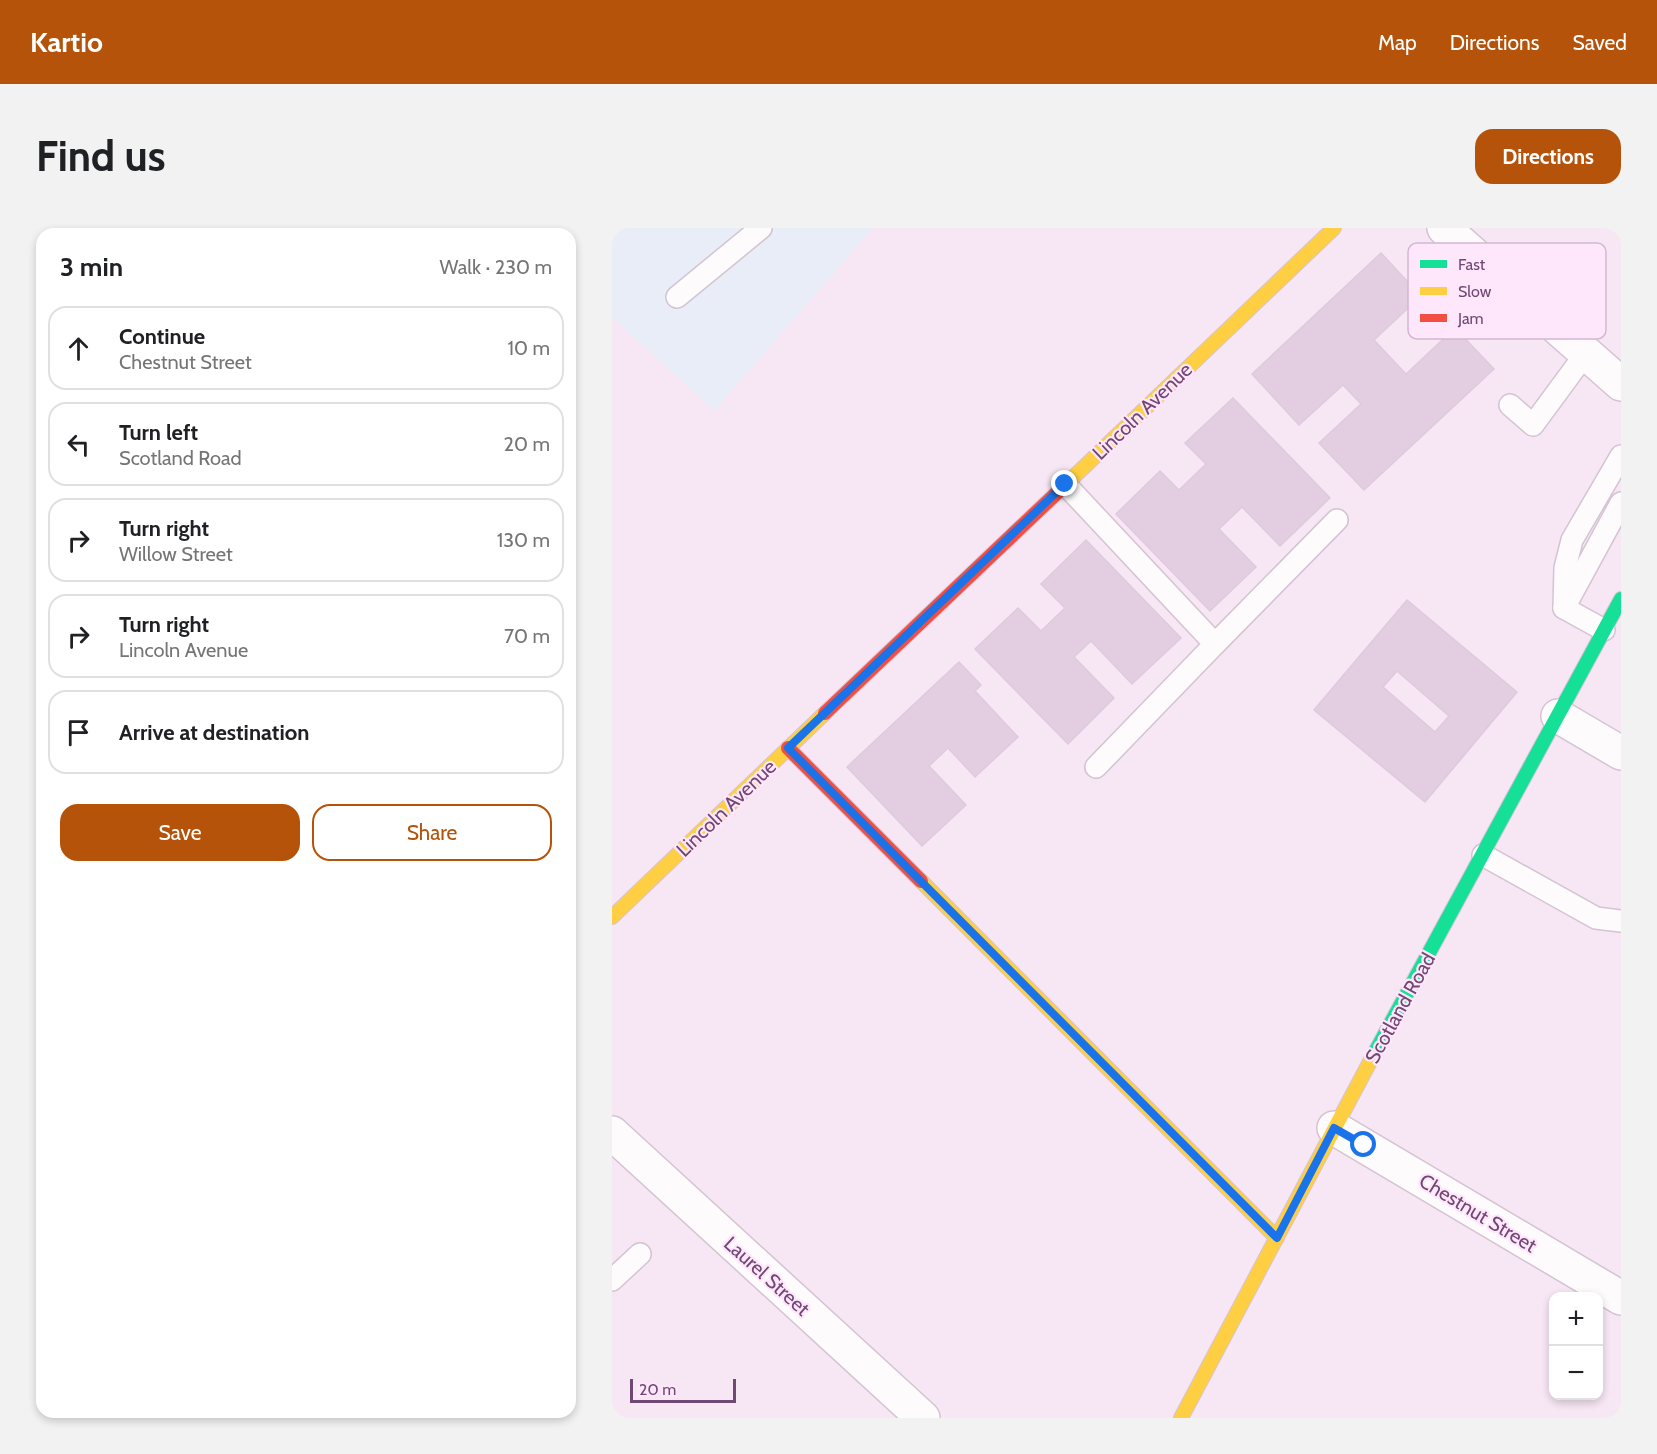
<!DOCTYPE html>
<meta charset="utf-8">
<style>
body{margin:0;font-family:Cabin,sans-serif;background:#f2f2f2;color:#202124}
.controls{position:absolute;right:18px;bottom:18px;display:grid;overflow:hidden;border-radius:12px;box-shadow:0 3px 9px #0003}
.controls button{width:54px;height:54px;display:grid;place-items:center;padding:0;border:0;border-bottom:2px solid #e0e0e0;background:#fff;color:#202124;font:30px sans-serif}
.scale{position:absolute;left:18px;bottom:15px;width:106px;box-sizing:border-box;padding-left:6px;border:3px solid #714774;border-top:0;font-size:16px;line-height:21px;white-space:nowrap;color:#714774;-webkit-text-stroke:4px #ffe7fb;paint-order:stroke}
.stop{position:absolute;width:18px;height:18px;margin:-14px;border:4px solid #1a73e8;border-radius:50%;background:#fff}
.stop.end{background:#1a73e8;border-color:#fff;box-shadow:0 2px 6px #0008}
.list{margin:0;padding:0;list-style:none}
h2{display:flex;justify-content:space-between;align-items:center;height:78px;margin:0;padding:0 24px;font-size:26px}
h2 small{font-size:20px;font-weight:400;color:#757577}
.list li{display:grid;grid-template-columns:39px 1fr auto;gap:18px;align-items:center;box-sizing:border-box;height:84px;margin:0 12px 12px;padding:0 12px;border:2px solid #e0e0e0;border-radius:18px}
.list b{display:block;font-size:22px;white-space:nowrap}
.list p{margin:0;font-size:20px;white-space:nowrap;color:#757577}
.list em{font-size:20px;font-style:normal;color:#757577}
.actions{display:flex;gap:12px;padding:18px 24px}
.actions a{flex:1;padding:14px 0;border:2px solid #b45309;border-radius:18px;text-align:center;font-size:21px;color:#b45309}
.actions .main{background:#b45309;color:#fff}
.icon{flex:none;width:33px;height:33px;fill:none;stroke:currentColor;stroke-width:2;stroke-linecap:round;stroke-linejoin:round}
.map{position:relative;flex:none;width:1009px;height:1190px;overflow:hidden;border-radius:18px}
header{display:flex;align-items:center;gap:36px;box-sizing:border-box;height:84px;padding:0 30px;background:#b45309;color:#fff}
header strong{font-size:28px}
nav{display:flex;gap:33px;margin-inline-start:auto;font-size:21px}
.intro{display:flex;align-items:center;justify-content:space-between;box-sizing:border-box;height:144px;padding:0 36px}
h1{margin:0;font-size:42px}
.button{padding:15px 27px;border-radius:18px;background:#b45309;color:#fff;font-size:21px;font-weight:700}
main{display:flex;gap:36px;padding:0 36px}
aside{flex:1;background:#fff;border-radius:18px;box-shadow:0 3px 9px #0003}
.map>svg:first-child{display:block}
</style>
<header>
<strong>Kartio</strong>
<nav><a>Map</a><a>Directions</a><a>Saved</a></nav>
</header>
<div class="intro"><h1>Find us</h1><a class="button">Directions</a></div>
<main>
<aside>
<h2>3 min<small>Walk · 230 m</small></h2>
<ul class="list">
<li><svg class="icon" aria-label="ahead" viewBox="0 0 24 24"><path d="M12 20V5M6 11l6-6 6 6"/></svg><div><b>Continue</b><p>Chestnut Street</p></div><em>10 m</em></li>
<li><svg class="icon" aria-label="left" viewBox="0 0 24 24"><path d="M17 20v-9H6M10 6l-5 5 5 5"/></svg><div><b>Turn left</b><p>Scotland Road</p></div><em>20 m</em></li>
<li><svg class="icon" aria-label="right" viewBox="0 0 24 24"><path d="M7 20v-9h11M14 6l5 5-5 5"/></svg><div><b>Turn right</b><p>Willow Street</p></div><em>130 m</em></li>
<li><svg class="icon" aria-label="right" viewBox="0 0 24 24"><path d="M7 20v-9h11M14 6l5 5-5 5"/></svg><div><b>Turn right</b><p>Lincoln Avenue</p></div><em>70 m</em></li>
<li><svg class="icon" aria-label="arrive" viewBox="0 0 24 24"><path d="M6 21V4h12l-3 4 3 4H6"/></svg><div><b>Arrive at destination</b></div></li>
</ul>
<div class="actions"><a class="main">Save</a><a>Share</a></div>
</aside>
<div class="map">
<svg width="1009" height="1190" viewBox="0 0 1009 1190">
<rect width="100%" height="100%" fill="#f7e6f4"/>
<polygon fill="#e9edf7" points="0,0 261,0 102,183 0,89"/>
<g fill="#e3cee1" stroke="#dfc9de" stroke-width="1.5" fill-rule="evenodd">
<polygon points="769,25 809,68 762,112 794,146 843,100 882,141 752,262 707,215 749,176 731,157 687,197 640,146"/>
<polygon points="621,170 718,270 668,318 630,279 607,301 644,339 598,383 504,286 548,243 567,262 594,236 573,215"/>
<polygon points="474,312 569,410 520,456 479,413 462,429 502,470 456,516 363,421 406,380 429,403 453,380 429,356"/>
<path d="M 795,372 L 905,464 L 813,574 L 702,482 ZM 785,443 L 837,488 L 823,504 L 771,459 Z"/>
<polygon points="347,434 369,457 363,463 406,509 363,549 336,520 317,538 354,577 310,618 235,539"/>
</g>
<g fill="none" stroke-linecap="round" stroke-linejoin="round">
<g stroke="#d4c4d3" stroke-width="24">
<g id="lane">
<polyline points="65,69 149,0"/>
<polyline points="898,177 921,197 974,125"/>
<polyline points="453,256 603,416 484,539"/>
<polyline points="952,380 953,340 960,312 1009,228"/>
<polyline points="992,402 952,380 1009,275"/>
<polyline points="603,416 725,292"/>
<polyline points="871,627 984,690 1009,693"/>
<polyline points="0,1052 28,1026"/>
</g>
</g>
<g stroke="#d4c4d3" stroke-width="36">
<g id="street">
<polyline points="832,0 1009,156"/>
<polyline points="946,488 1009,525"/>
<polyline points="722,900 1009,1070"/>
<polyline points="0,905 311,1190"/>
</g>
</g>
<g stroke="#d5c4d4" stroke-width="16">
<polyline id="fast" points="761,828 1009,371"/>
</g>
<g stroke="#d5c4d4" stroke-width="16">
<g id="slow">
<polyline points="450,260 722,0"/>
<polyline points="309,653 665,1010"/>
<polyline points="0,689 213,485"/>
<polyline points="569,1190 761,828"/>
</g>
</g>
<g stroke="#d5c4d4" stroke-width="16">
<g id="jam">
<polyline points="213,485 450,260"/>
<polyline points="176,520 309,653"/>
</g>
</g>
<use href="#lane" stroke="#fefbfd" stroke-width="21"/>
<use href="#street" stroke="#fefbfd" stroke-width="33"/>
<use href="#fast" stroke="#16e098" stroke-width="14"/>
<use href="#slow" stroke="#ffcf43" stroke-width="14"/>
<use href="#jam" stroke="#f24e42" stroke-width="14"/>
</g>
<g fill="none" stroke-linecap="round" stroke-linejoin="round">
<polyline stroke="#1a73e8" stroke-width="8" points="453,256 176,520 665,1010 722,900 752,917"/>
</g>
<g text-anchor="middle" stroke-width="4.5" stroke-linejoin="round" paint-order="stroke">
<g font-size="20" fill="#714774" stroke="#ffe7fb">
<text transform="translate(530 183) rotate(-44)" y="7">Lincoln Avenue</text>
<text transform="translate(114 580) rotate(-44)" y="7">Lincoln Avenue</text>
<text transform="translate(788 780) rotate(-61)" y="7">Scotland Road</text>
<text transform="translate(866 985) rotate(31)" y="7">Chestnut Street</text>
<text transform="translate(155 1048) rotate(42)" y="7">Laurel Street</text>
</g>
</g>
<rect x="796" y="15" width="198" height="96" rx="9" fill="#ffe7fb" stroke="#d4b7d2" stroke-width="1.5"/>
<rect x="808" y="32" width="27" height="8" fill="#16e098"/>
<rect x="808" y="59" width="27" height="8" fill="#ffcf43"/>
<rect x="808" y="86" width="27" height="8" fill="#f24e42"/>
<g font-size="16" fill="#714774">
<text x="846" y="42">Fast</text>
<text x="846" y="69">Slow</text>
<text x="846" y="96">Jam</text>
</g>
</svg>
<div class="controls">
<button>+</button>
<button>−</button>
</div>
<div class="scale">20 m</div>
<div class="stop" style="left:752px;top:917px"></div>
<div class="stop end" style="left:453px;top:256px"></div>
</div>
</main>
